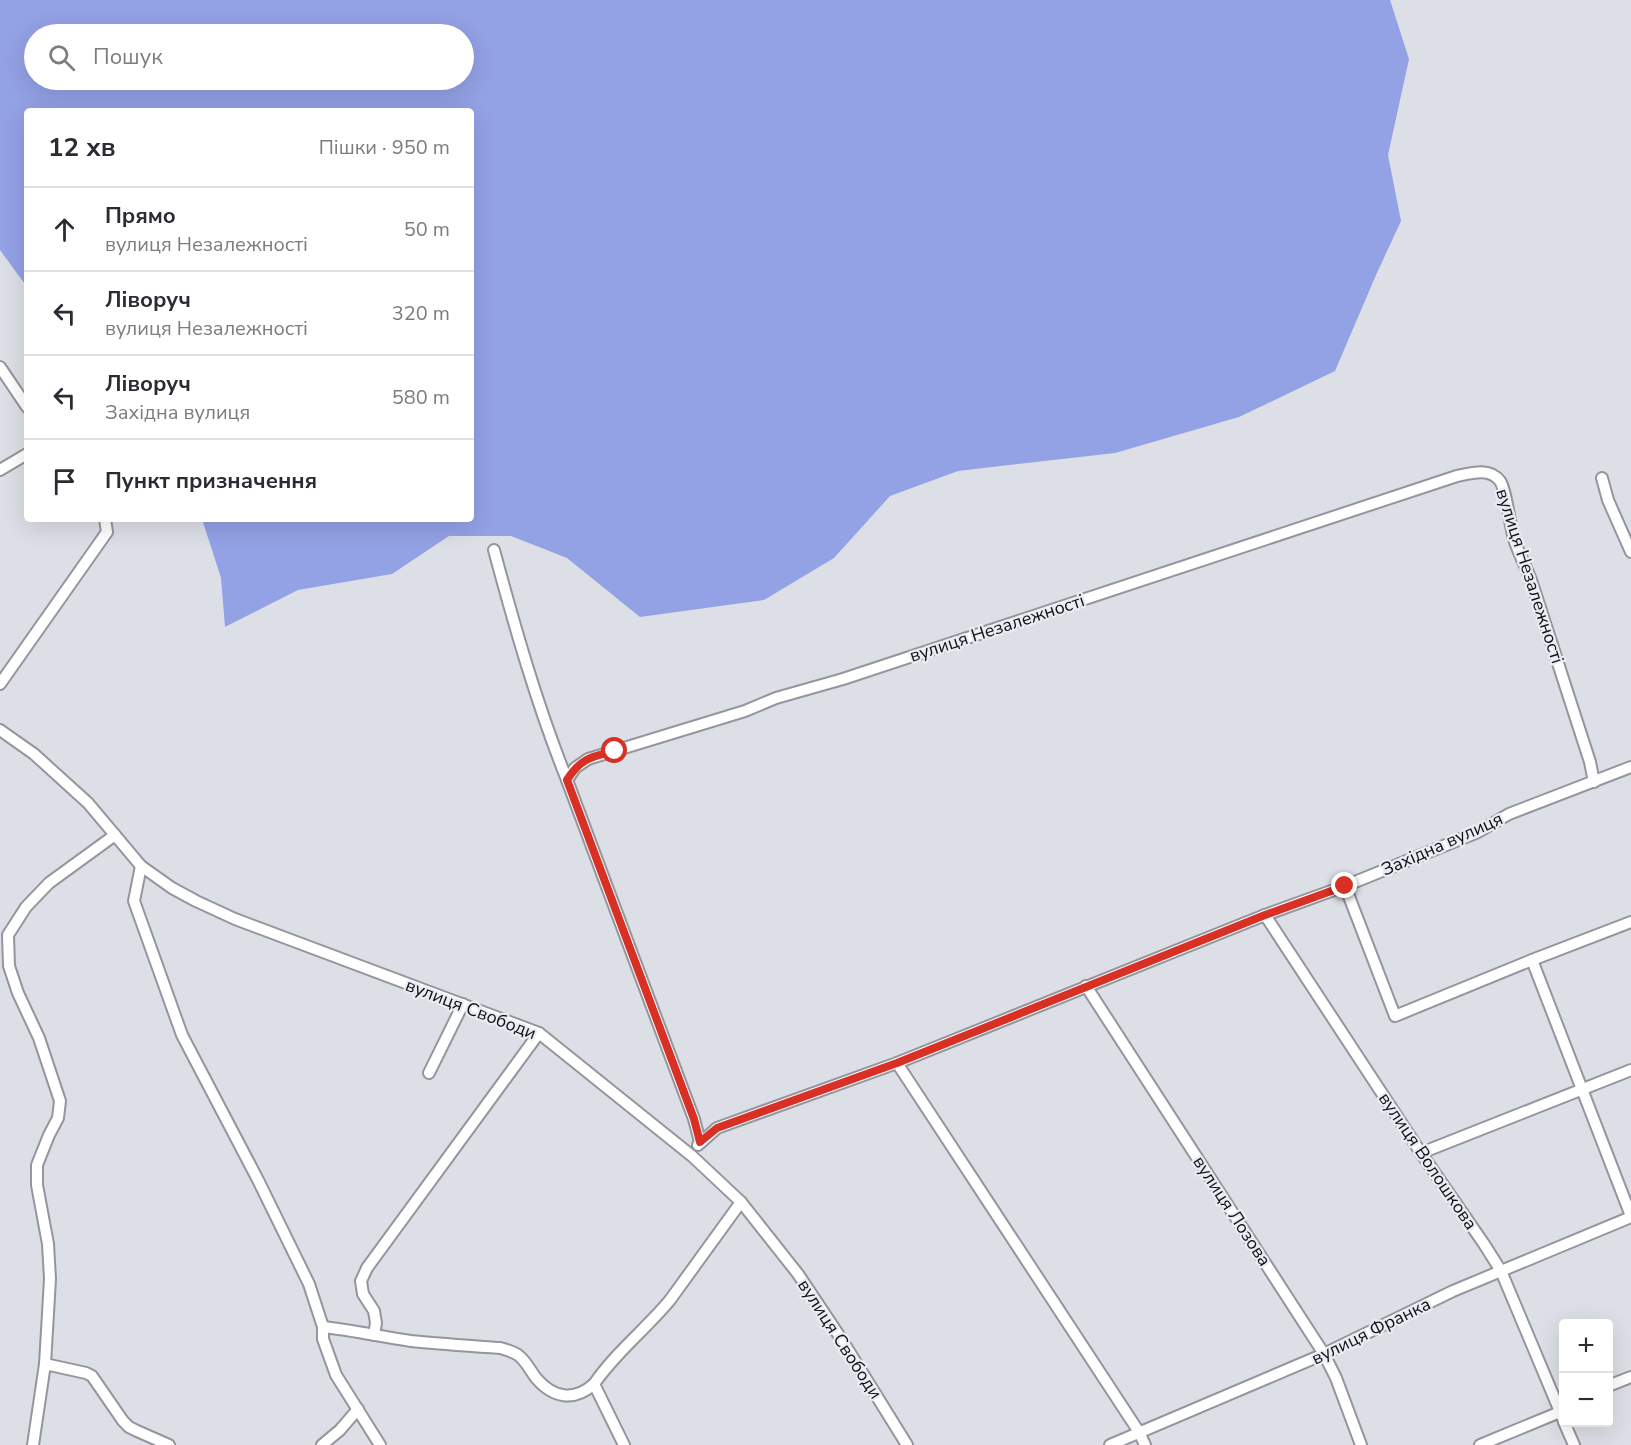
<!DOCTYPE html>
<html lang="uk">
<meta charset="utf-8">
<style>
body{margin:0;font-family:"Nunito Sans",sans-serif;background:#f7f7f7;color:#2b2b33}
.controls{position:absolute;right:18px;bottom:18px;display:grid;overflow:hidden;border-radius:6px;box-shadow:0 6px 24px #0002}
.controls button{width:54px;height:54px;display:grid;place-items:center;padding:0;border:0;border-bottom:2px solid #e1e1e2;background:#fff;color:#2b2b33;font:30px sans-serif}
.stop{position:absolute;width:18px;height:18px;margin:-14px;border:4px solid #d93025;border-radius:50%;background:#fff}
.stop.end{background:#d93025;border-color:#fff;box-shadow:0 2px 6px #0008}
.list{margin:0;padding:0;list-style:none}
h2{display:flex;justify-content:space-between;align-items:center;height:78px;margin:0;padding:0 24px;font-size:26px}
h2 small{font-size:20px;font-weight:400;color:#7c7c81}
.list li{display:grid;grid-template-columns:39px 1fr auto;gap:18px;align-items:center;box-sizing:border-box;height:84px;padding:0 24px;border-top:2px solid #e1e1e2}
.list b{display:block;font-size:22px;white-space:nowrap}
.list p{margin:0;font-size:20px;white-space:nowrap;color:#7c7c81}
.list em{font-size:20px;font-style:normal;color:#7c7c81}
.icon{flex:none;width:33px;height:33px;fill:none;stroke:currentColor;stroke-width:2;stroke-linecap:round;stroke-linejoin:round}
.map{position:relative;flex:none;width:1631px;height:1445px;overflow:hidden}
.search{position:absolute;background:#fff;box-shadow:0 6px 24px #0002;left:24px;top:24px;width:450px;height:66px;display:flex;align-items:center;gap:15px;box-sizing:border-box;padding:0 21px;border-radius:33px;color:#7c7c81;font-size:22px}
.panel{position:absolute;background:#fff;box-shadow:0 6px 24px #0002;left:24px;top:108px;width:450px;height:414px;border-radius:6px}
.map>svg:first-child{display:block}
</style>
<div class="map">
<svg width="1631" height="1445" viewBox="0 0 1631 1445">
<rect width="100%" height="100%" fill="#dddfe7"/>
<path fill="#93a1e5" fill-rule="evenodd" d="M 0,0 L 1390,0 L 1409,59 L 1388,155 L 1401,221 L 1376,275 L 1335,371 L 1239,417 L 1115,453 L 958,471 L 890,496 L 834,558 L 764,600 L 640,617 L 567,558 L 511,536 L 449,536 L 392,574 L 298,590 L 225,627 L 221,578 L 202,519 L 471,519 L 471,111 L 27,111 L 27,287 L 0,250 ZM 34,34 L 464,34 L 464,80 L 34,80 Z"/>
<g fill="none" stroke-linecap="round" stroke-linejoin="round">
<g stroke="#94959d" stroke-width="14">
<g id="minor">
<polyline points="0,367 27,407"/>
<polyline points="0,470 27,454"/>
<polyline points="1602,478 1608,500 1631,552"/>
<path d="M 494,550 C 515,628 537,705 567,780"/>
<polyline points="0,684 107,532 105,519"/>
<polyline points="0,730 34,754 88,803 141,866 172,888 196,901 235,919 539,1033 692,1156 741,1202 798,1274 840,1337 907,1445"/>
<polyline points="141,866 134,901 182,1035 258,1180 309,1284 323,1327 323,1339 336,1375 380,1445"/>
<polyline points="1345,886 1395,1016 1532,960 1631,922"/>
<polyline points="1265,915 1421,1153 1484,1244 1501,1271 1564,1421"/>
<polyline points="1532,960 1631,1216"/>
<polyline points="1086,986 1324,1354 1336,1378 1361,1445"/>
<polyline points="897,1063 1139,1432 1145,1445"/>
<polyline points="429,1073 463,1004"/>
<path d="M 700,1142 L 694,1119 L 567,780 L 575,768 L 588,759 L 745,711 L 776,698 L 843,679 L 1457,476 C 1471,473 1490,467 1500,481 C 1506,489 1510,526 1514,539 C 1519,555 1528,570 1533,586 C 1552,645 1571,703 1590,762 L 1594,782"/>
<polyline points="698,1145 717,1128 897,1063 1265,915 1345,886 1478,832 1509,814 1631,767"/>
<polyline points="1421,1153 1631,1070"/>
<path d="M 323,1327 C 353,1330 382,1337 411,1341 C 441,1344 471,1346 500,1348 C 507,1350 512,1351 518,1355 C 526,1361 530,1370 536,1378 C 553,1398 574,1402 594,1384"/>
<polyline points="374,1335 376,1323 374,1311 363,1294 361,1281 367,1268 539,1033"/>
<polyline points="45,1364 86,1373 92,1376 123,1421 129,1427 137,1431 169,1445"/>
<polyline points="1608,1386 1631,1377"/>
<polyline points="1564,1422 1574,1445"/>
<polyline points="33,1445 45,1364 50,1279 48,1244 37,1185 37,1165 49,1135 58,1118 60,1101 39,1038 18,993 9,966 8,935 26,907 49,883 115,835"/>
<polyline points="322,1445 340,1430 358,1409"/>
<path d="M 624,1445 L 594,1384 C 616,1352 646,1329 670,1300 L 741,1202"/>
<polyline points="1110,1445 1324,1354 1453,1291 1631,1217"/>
<polyline points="1480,1445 1560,1412"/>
</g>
</g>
<use href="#minor" stroke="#fff" stroke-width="10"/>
</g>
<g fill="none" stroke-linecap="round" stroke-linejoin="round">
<path stroke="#d93025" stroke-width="8" d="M 615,751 C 591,757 581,758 567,780 L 694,1119 L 700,1142 L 717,1128 L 897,1063 L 1265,915 L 1345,886"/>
</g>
<g text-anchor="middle" stroke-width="4.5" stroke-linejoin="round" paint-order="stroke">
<g font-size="18" fill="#0f1012" stroke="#eaecf4">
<text transform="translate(1530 576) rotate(72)" y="6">вулиця Незалежності</text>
<text transform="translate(997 628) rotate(-18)" y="6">вулиця Незалежності</text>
<text transform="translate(1442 844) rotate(-24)" y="6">Західна вулиця</text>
<text transform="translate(471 1009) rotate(21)" y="6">вулиця Свободи</text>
<text transform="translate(1428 1161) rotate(56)" y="6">вулиця Волошкова</text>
<text transform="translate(1232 1211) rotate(57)" y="6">вулиця Лозова</text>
<text transform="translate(1371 1331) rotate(-26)" y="6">вулиця Франка</text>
<text transform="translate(840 1339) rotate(57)" y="6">вулиця Свободи</text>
</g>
</g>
</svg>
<div class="controls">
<button>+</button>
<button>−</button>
</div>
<div class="stop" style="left:615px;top:751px"></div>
<div class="stop end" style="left:1345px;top:886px"></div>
<div class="search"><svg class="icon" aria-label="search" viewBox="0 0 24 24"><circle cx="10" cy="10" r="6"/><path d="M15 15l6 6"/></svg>Пошук</div>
<section class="panel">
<h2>12 хв<small>Пішки · 950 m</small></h2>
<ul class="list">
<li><svg class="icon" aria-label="ahead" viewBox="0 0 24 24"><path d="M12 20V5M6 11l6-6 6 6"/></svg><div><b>Прямо</b><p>вулиця Незалежності</p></div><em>50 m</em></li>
<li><svg class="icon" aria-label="left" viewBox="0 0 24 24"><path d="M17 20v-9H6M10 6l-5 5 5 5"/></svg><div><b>Ліворуч</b><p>вулиця Незалежності</p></div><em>320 m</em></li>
<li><svg class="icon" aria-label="left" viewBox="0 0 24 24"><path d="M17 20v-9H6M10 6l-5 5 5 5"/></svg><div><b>Ліворуч</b><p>Західна вулиця</p></div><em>580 m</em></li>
<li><svg class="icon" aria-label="arrive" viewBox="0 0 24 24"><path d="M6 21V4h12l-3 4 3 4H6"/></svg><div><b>Пункт призначення</b></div></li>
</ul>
</section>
</div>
